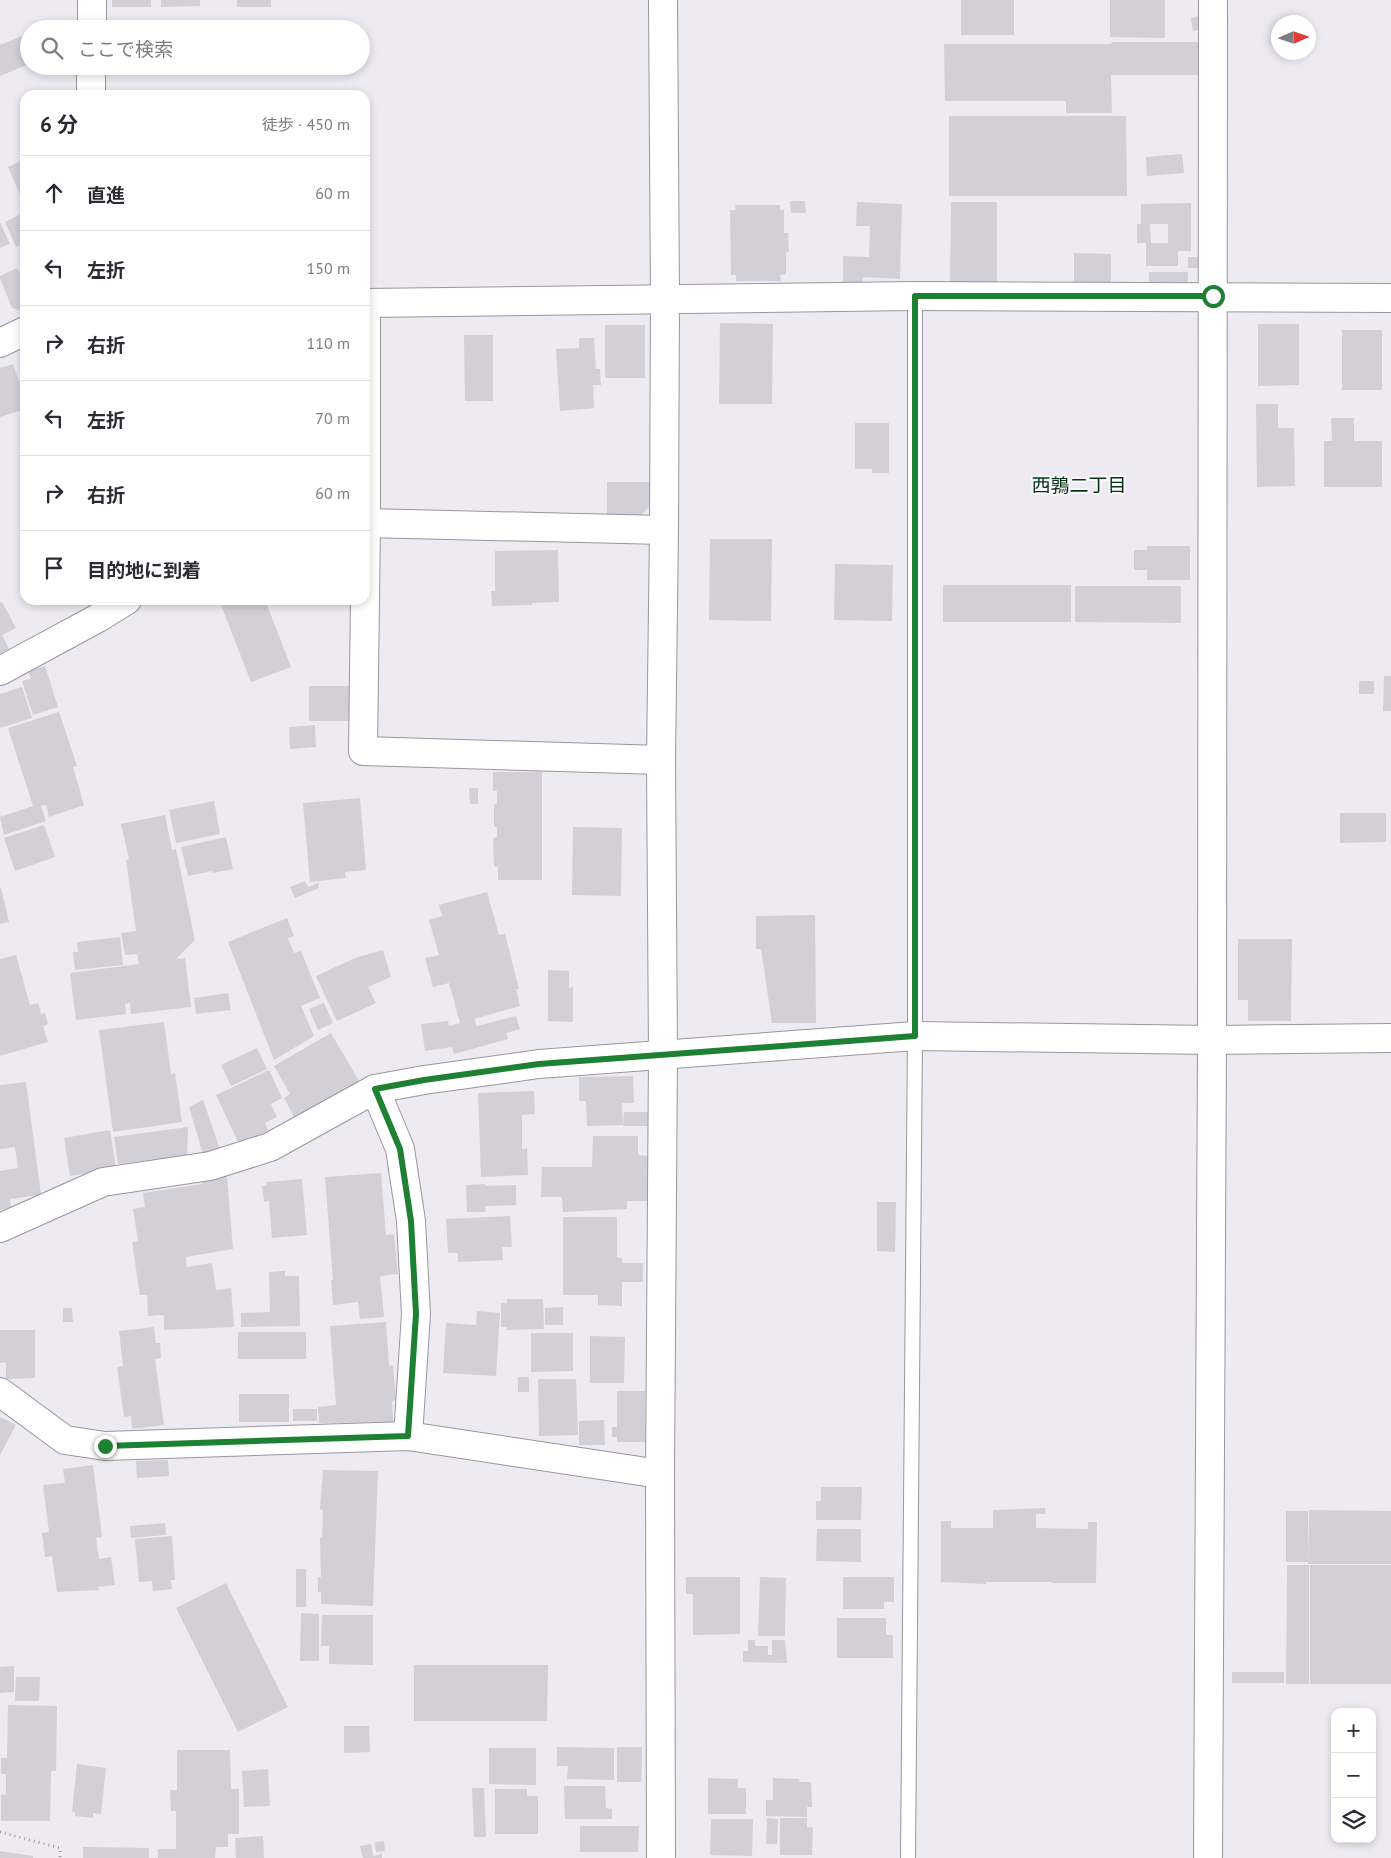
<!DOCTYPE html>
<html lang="ja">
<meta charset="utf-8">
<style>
body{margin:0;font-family:"PT Sans","Noto Sans JP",sans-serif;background:#f2f2f3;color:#2b2b33}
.controls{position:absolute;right:15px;bottom:15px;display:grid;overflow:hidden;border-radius:10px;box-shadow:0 2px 8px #0003}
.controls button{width:45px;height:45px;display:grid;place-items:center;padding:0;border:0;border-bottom:1px solid #e1e1e2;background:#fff;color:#2b2b33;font:25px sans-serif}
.compass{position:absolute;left:1271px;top:15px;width:45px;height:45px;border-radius:50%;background:#fff;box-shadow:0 2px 8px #0003;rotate:87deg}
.stop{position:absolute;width:15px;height:15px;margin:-11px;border:4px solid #1d8033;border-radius:50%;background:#fff}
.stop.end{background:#1d8033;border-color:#fff;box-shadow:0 1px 5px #0008}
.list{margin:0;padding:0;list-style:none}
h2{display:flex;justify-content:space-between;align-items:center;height:65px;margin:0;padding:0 20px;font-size:21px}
h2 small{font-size:16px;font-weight:400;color:#7c7c81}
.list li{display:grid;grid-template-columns:32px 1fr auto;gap:15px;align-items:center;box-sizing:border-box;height:75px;padding:0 20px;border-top:1px solid #e1e1e2}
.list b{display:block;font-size:19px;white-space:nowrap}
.list em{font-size:16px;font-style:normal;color:#7c7c81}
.icon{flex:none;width:28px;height:28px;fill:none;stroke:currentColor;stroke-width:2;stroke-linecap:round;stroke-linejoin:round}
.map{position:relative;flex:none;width:1391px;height:1858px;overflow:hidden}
.search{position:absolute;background:#fff;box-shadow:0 2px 8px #0003;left:20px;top:20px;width:350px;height:55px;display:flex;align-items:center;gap:12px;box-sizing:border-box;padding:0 18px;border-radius:28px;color:#7c7c81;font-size:19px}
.panel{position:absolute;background:#fff;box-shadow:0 2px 8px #0003;left:20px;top:90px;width:350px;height:515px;border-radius:15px}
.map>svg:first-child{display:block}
</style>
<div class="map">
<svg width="1391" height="1858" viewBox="0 0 1391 1858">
<rect width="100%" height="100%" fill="#edeaf2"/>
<g fill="#d2cfd8" fill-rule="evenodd">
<rect x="112" y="0" width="39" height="7"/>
<polygon points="161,0 200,0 200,6 161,7"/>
<rect x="237" y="0" width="34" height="7"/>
<rect x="961" y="0" width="53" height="35"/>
<polygon points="1110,0 1165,0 1165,38 1110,37"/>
<polygon points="1204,15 1207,28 1193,31 1191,18"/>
<polygon points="64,20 67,29 38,29 38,28"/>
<polygon points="29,33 29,64 0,76 0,45"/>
<polygon points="1112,42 1198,42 1198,75 1111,75 1112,113 1066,113 1066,101 945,101 944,44 1111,44"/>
<polygon points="949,116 1126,116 1127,196 949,196"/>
<polygon points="1182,154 1184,173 1147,176 1146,157"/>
<polygon points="25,159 25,206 8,167"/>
<polygon points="790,201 805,201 806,213 791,213"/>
<polygon points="857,202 902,204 900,279 863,277 862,285 843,284 843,256 869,257 870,226 856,226"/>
<polygon points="951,202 997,202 997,282 950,283"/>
<path d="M 1191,203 L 1191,251 L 1178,251 L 1178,266 L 1146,266 L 1146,243 L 1137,243 L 1137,224 L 1141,224 L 1141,204 ZM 1150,224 L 1168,224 L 1168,243 L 1151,243 Z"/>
<polygon points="735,205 780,205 780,210 784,210 784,233 788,233 789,252 786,252 786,274 780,275 781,281 736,281 736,275 731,275 730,210 736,210"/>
<polygon points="25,212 25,243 16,247 5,222"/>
<polygon points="0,222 10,244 0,248"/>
<polygon points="1074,253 1111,254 1111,283 1074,283"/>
<rect x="1188" y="257" width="10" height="11"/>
<polygon points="17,268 25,284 25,312 12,308 0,278 0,276"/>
<polygon points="1149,272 1188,272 1187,288 1149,287"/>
<polygon points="720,323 773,324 772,404 719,404"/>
<polygon points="1258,324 1299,324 1299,385 1258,386"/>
<rect x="605" y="325" width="40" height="53"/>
<rect x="1342" y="330" width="40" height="60"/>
<polygon points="464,335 493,335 493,401 465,401"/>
<polygon points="579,338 594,338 596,369 600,369 601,385 593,385 594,408 560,411 556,349 579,348"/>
<polygon points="13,364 25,399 25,409 0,417 0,368"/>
<polygon points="1256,404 1278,404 1278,428 1294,428 1295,486 1257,487"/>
<polygon points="1331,418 1354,418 1354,441 1382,441 1382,487 1324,487 1324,441 1332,441"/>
<polygon points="855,423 889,423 889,473 872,473 872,469 855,469"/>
<polygon points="607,482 651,482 651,505 639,517 607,516"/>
<polygon points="710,539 772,539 771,621 709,620"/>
<polygon points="1147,546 1190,546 1190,580 1147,580 1147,570 1134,570 1134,550 1147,550"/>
<polygon points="558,550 559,602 532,603 532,605 492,606 491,591 495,591 495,551"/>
<polygon points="835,564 893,565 892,621 834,620"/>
<rect x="943" y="585" width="128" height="37"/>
<polygon points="1075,586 1181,586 1181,623 1075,622"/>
<polygon points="219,600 265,600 291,667 251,682"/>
<polygon points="2,602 16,628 2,635 9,649 0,654 0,603"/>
<polygon points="45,666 58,707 33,715 22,681 31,679 28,671"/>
<polygon points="1384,676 1391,676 1391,711 1383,711"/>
<rect x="1359" y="681" width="15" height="13"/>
<rect x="309" y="686" width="41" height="35"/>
<polygon points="22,687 32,718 0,728 0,694"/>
<polygon points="59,712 77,766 73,767 84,805 49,817 46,805 41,806 46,821 4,835 0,817 33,806 8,728"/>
<polygon points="315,725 316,747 290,749 289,727"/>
<polygon points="493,772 542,772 542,880 498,880 498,867 494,866 493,838 497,837 497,827 494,827 494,804 497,804 497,791 493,791"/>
<polygon points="469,788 478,788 478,804 470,804"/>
<polygon points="360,798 366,870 345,872 346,878 310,882 303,803"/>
<polygon points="214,801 220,834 176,843 169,810"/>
<polygon points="1340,813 1386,813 1386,842 1340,843"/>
<polygon points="165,815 172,850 176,849 195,940 176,959 185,958 191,1007 131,1014 130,1003 125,1004 126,1014 76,1020 70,973 139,964 137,954 125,955 121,933 136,931 126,860 129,859 121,824"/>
<polygon points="44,825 55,857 15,871 4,838"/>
<polygon points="573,827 622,828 621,896 572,895"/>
<polygon points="226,837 233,869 213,873 212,871 188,876 181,847"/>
<polygon points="305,881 308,887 318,883 319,888 295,898 290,887"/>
<polygon points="1,888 9,922 0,924 0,889"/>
<polygon points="487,892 499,935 505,934 519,989 516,989 520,1006 474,1019 477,1026 516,1016 520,1029 506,1033 508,1039 454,1054 452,1047 425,1051 421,1024 448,1021 449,1026 460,1023 449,983 433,987 425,958 439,955 429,920 442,916 439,905"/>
<polygon points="815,915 816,1023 772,1023 761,949 756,949 756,916"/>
<polygon points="287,918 294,936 288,938 294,953 301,951 320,998 301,1006 314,1036 274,1060 228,942"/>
<polygon points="120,937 123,965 75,970 73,952 78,952 77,942"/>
<polygon points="1238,939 1292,939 1291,1021 1248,1021 1248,1000 1238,1000"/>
<polygon points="383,950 391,977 368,987 376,1003 337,1021 316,976 355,958"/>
<polygon points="16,955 30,1005 38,1003 41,1014 45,1013 48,1024 43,1026 48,1042 0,1056 0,959"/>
<polygon points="548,970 569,971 569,988 573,987 573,1022 548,1021"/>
<polygon points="228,993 231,1010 196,1014 194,998"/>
<polygon points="324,1003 333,1023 318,1030 309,1009"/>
<polygon points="164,1022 171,1074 175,1073 182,1122 113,1132 99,1030"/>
<polygon points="331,1033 359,1081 295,1118 284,1098 290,1094 274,1066"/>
<polygon points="257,1048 267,1069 231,1086 221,1065"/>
<polygon points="269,1070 282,1098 271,1104 277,1117 265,1123 268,1131 239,1144 216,1095"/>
<polygon points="633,1076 634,1103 622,1103 623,1125 587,1126 586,1101 579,1101 579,1077"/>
<polygon points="26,1082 41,1195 10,1199 11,1207 0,1210 0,1171 18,1168 15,1147 0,1149 0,1085"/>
<polygon points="534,1091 535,1114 522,1115 522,1149 527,1148 528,1175 481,1177 478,1093"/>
<polygon points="203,1100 220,1149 203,1154 189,1107"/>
<polygon points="624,1112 649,1112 649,1126 623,1126"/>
<polygon points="188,1127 187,1155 118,1164 114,1137"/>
<polygon points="110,1130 116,1169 70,1176 64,1138"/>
<polygon points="593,1136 638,1136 638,1155 648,1156 649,1201 627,1201 627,1209 563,1212 562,1197 541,1197 542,1167 592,1167"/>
<polygon points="381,1173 386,1235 394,1234 398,1274 380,1276 384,1317 360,1319 358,1302 333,1305 331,1280 333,1280 325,1177"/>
<polygon points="227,1177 233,1249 186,1257 187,1267 212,1263 216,1290 231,1288 234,1327 164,1330 164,1315 148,1316 147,1295 140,1295 132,1242 138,1241 133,1209 145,1207 143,1193 203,1184 202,1179"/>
<polygon points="302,1179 307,1235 272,1238 269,1201 264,1202 262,1186 267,1185 266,1182"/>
<polygon points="485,1184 485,1186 516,1185 516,1205 485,1206 486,1212 467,1212 466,1185"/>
<polygon points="877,1202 896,1202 895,1252 877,1251"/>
<polygon points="510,1216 512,1247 502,1247 503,1260 458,1262 458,1253 448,1253 446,1219"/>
<polygon points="563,1217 617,1217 617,1257 622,1258 622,1263 643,1263 643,1282 622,1282 622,1306 598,1305 598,1295 563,1295"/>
<polygon points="285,1271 285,1276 299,1276 300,1326 241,1327 241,1313 270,1312 269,1272"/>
<polygon points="507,1299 543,1299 544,1329 507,1330 507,1327 501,1327 501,1303 507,1303"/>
<polygon points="563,1307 563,1325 545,1325 545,1308"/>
<polygon points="63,1308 72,1308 73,1322 63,1322"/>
<polygon points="477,1311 500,1313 496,1376 443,1373 446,1323 476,1325"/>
<polygon points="386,1322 389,1366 393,1365 396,1400 392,1401 393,1422 319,1423 318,1407 336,1405 330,1326"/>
<polygon points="154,1327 156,1343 160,1343 161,1358 155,1359 164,1425 132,1429 131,1416 124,1417 117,1367 123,1366 119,1331"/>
<polygon points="0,1330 35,1330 35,1378 6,1379 6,1362 0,1363"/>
<rect x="238" y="1332" width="68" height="27"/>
<polygon points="531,1333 573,1333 573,1371 531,1372"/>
<polygon points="590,1336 625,1337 624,1383 590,1383"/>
<rect x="518" y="1377" width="11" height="15"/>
<polygon points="538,1379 576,1379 578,1435 539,1436"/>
<polygon points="617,1391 645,1391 645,1442 617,1442 617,1437 612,1437 612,1427 617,1427"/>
<rect x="239" y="1394" width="50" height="28"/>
<rect x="293" y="1409" width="24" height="12"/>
<polygon points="0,1417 16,1425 0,1455"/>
<polygon points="604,1420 605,1445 579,1445 579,1421"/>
<polygon points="168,1460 169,1476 137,1478 136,1461"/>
<polygon points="93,1465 102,1537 96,1538 99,1559 111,1557 115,1585 98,1587 99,1590 57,1592 52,1556 45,1557 42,1533 49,1532 43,1485 65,1483 63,1469"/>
<polygon points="323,1470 378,1471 373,1606 321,1604 321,1592 318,1592 318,1577 321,1577 320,1537 322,1538 323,1510 320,1509"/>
<polygon points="821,1487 862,1487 861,1520 816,1520 816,1501 821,1501"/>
<polygon points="1045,1508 1046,1514 1036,1514 1036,1528 1088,1529 1088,1522 1097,1522 1096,1583 1052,1583 1052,1582 986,1582 986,1584 941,1582 941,1521 951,1521 951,1528 993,1528 993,1510"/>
<polygon points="1309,1510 1391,1511 1391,1564 1308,1564"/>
<rect x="1286" y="1511" width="22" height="51"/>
<polygon points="165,1523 166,1535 131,1538 130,1526"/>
<polygon points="817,1529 861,1529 861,1562 816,1561"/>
<polygon points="172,1536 175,1580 171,1580 172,1589 153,1591 152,1581 139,1582 135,1539"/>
<polygon points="1287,1565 1309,1565 1309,1684 1286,1684"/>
<rect x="1310" y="1565" width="81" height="119"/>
<rect x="296" y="1569" width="10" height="38"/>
<polygon points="686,1577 740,1577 740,1634 693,1635 693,1594 686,1594"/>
<polygon points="760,1577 786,1578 785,1636 758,1636"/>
<polygon points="843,1577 894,1577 894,1602 884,1602 884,1609 843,1609"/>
<polygon points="226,1583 288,1707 238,1732 176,1608"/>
<polygon points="301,1613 319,1614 319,1661 300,1661"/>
<polygon points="322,1615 373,1615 373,1665 329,1664 329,1646 321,1646"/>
<polygon points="837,1618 886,1618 886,1635 893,1635 893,1658 837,1658"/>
<polygon points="748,1640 755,1640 755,1646 768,1646 768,1655 772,1655 772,1640 785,1640 787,1663 743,1662 743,1651 748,1651"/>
<polygon points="414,1665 548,1665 547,1721 414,1721"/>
<polygon points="14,1666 14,1692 0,1693 0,1667"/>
<rect x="1232" y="1672" width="52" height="11"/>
<polygon points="16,1677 40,1677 39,1701 15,1701"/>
<polygon points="8,1705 57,1706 56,1771 51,1771 50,1821 1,1821 1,1794 6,1795 6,1774 1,1774 1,1758 7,1758"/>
<polygon points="344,1726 369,1726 370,1752 344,1753"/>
<polygon points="557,1747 614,1748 614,1780 567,1779 568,1766 557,1766"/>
<polygon points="617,1747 642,1747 641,1782 617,1782"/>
<polygon points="489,1748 536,1748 536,1785 489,1784"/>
<polygon points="177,1750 230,1750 231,1789 239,1789 239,1834 228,1834 228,1847 216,1847 215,1858 158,1858 158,1849 176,1849 176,1811 171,1811 170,1790 177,1790"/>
<polygon points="77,1764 106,1768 101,1814 93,1813 93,1818 75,1816 75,1812 72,1812"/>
<polygon points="268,1769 270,1806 244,1807 242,1771"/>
<polygon points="708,1778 738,1779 738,1788 746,1788 746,1814 708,1814"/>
<polygon points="773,1778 800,1779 799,1782 811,1782 812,1807 807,1807 807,1817 766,1816 766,1800 773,1800"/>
<polygon points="564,1786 605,1786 606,1808 612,1809 612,1819 565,1819"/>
<polygon points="472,1788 484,1788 486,1837 474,1837"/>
<polygon points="495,1789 527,1789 527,1796 538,1796 538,1834 495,1834"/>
<polygon points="767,1818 778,1819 777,1844 766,1844"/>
<polygon points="780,1818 807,1818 807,1827 813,1828 812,1855 780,1855"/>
<polygon points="711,1819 753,1819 752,1856 710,1855"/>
<polygon points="580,1826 639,1826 638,1852 580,1852"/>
<polygon points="263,1836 264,1858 236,1858 235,1838"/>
<polygon points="384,1841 385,1851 376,1852 375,1842"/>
<polygon points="371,1844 373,1856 382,1854 382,1858 363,1858 360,1846"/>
<polygon points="83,1847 149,1848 149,1858 83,1858"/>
<polygon points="0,1851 33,1856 33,1858 0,1858"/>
</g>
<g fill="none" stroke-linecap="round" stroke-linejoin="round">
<g stroke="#99969e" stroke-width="16">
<polyline id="lane" points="908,1858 915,1036 915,296"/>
</g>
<g stroke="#99969e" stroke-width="30">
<g id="street">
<polyline points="92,29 92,0"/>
<polyline points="91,95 91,66"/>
<polyline points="365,303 915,296 1391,298"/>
<polyline points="366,303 366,523 363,751 661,760"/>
<polyline points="0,343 25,331"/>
<polyline points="365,523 664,530"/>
<polyline points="0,671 98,618 127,600"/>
<polyline points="375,1089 400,1149 411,1221 416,1314 408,1436"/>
<polyline points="0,1228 103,1182 210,1166 270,1147 375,1089 424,1080 539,1064 915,1036 1212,1040 1391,1038"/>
<polyline points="0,1392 65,1440 105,1446 408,1436 660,1474"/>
<polyline points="661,1858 660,1474 663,1055 661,760 664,530 665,298 663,0"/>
<polyline points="1208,1858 1212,1040 1213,0"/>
</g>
</g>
<polyline stroke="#a19ea5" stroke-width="3" stroke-dasharray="1 4" stroke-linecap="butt" points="0,1832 60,1848 60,1858"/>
<use href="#lane" stroke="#fff" stroke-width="14"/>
<use href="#street" stroke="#fff" stroke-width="28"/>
</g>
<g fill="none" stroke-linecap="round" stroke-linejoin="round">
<polyline stroke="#1d8033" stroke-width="6" points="105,1446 408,1436 416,1314 411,1221 400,1149 375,1089 424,1080 539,1064 915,1036 915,296 1213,296"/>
</g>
<g text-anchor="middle" stroke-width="4" stroke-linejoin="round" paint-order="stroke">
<g font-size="19" fill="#04330e" stroke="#faf7fe">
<text x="1079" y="492">西鶉二丁目</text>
</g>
</g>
</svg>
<div class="controls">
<button>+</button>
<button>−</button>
<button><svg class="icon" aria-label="layers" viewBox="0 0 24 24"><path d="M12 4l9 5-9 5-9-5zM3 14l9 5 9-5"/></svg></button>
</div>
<svg class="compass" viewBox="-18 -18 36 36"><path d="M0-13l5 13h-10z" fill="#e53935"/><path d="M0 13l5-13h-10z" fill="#7c7c81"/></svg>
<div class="stop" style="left:1213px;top:296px"></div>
<div class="stop end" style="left:105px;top:1446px"></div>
<div class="search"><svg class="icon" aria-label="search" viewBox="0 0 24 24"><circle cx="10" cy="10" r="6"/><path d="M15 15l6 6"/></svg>ここで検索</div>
<section class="panel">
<h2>6 分<small>徒歩 · 450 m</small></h2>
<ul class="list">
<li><svg class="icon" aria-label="ahead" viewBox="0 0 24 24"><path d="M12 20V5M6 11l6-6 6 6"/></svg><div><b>直進</b></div><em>60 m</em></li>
<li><svg class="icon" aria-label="left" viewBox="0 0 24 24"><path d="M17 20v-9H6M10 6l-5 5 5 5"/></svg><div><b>左折</b></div><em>150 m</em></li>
<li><svg class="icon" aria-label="right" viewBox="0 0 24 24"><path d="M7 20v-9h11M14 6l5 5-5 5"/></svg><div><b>右折</b></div><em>110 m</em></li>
<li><svg class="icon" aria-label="left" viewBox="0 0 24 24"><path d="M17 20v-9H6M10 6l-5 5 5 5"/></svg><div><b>左折</b></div><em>70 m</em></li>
<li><svg class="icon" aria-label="right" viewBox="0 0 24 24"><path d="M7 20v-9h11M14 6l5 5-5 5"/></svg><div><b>右折</b></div><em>60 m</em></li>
<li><svg class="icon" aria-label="arrive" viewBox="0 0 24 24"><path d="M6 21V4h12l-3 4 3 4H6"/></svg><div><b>目的地に到着</b></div></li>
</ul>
</section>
</div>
